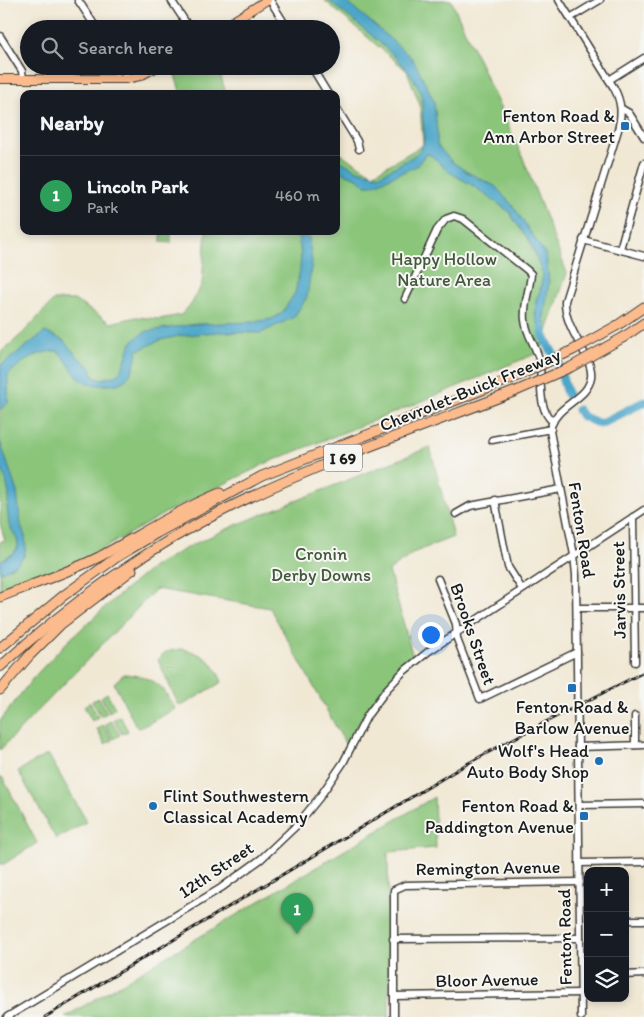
<!DOCTYPE html>
<meta charset="utf-8">
<style>
body{margin:0;font-family:Itim,sans-serif;background:#20242c;color:#f1f3f6}
.controls{position:absolute;right:15px;bottom:15px;display:grid;overflow:hidden;border-radius:10px;box-shadow:0 2px 8px #0003}
.controls button{width:45px;height:45px;display:grid;place-items:center;padding:0;border:0;border-bottom:1px solid #363941;background:#171b24;color:#f1f3f6;font:25px sans-serif}
.you{position:absolute;left:430px;top:634px;width:18px;height:18px;margin:-12px;border:4px solid #fff;border-radius:50%;background:#1a73e8;box-shadow:0 0 0 8px #1a73e833}
.badge{display:grid;place-items:center;width:32px;height:32px;border-radius:50%;background:#1f6fb2;color:#fff;font-size:16px;font-weight:700}
.pin{position:absolute;translate:-50% -41px;filter:drop-shadow(0 1px 2px #0008)}
.pin::after{content:'';position:absolute;top:26px;width:18px;height:15px;background:inherit;clip-path:polygon(0 0,100% 0,50% 100%)}
.list{margin:0;padding:0;list-style:none}
h2{display:flex;justify-content:space-between;align-items:center;height:65px;margin:0;padding:0 20px;font-size:21px}
h2 small{font-size:16px;font-weight:400;color:#9ea1a6}
.list li{display:grid;grid-template-columns:32px 1fr auto;gap:15px;align-items:center;box-sizing:border-box;height:80px;padding:0 20px;border-top:1px solid #363941}
.list b{display:block;font-size:19px;white-space:nowrap}
.list p{margin:0;font-size:16px;white-space:nowrap;color:#9ea1a6}
.list em{font-size:16px;font-style:normal;color:#9ea1a6}
.icon{flex:none;width:28px;height:28px;fill:none;stroke:currentColor;stroke-width:2;stroke-linecap:round;stroke-linejoin:round}
.map{position:relative;flex:none;width:644px;height:1017px;overflow:hidden}
.search{position:absolute;background:#171b24;box-shadow:0 2px 8px #0003;left:20px;top:20px;width:320px;height:55px;display:flex;align-items:center;gap:12px;box-sizing:border-box;padding:0 18px;border-radius:28px;color:#9ea1a6;font-size:19px}
.panel{position:absolute;background:#171b24;box-shadow:0 2px 8px #0003;left:20px;top:90px;width:320px;height:145px;border-radius:10px}
.map>svg:first-child{display:block}
</style>
<div class="map">
<svg width="644" height="1017" viewBox="0 0 644 1017">
<rect width="100%" height="100%" fill="#f6f6f2"/>
<filter id="ink" filterUnits="userSpaceOnUse"><feTurbulence type="fractalNoise" baseFrequency=".02" numOctaves="2"/><feDisplacementMap in="SourceGraphic" scale="10" xChannelSelector="R" yChannelSelector="G"/><feConvolveMatrix kernelMatrix="1 2 1 2 8 2 1 2 1" color-interpolation-filters="sRGB"/></filter>
<filter id="wash" filterUnits="userSpaceOnUse"><feTurbulence type="fractalNoise" baseFrequency=".0096" numOctaves="4" result="noise"/><feDisplacementMap in="SourceGraphic" scale="20" xChannelSelector="R" yChannelSelector="G"/><feGaussianBlur stdDeviation="1.12" result="paint"/><feColorMatrix in="noise" values="0 0 0 0 0 0 0 0 0 0 0 0 0 0 0 0 0 1.4 0 .05"/><feComposite in="paint" operator="in"/></filter>
<g filter="url(#wash)">
<rect width="100%" height="100%" fill="#f1e8d4"/>
<g fill="#8ac57a" stroke="#53704b">
<polygon points="324,0 451,0 523,158 567,273 540,352 413,405 269,462 167,512 80,562 0,593 0,542 5,540 0,524 0,353 22,334 54,300 74,300 111,323 136,317 159,319 181,315 192,303 202,284 206,231 336,231 336,151 373,174 423,145 420,105 407,71"/>
<polygon points="188,66 218,66 226,94 181,94 175,75"/>
<polygon points="164,231 171,234 171,243 161,242 161,236"/>
<path d="M 430,447 L 453,537 L 415,552 L 389,571 L 413,657 C 383,684 365,710 346,745 L 270,608 L 156,589 L 0,750 L 0,721 L 33,678 L 66,643 L 113,600 L 154,566 L 194,544 L 236,525 Z"/>
<path d="M 183,649 C 204,654 214,661 222,682 L 183,705 L 178,704 L 158,660 C 165,650 171,650 183,649 Z"/>
<path d="M 124,674 C 151,676 164,684 175,709 L 140,728 L 136,726 L 114,683 Z"/>
<polygon points="107,693 115,708 109,712 101,697"/>
<polygon points="99,698 107,713 101,716 92,701"/>
<polygon points="90,702 98,717 92,721 84,706"/>
<polygon points="120,716 128,731 122,734 113,720"/>
<polygon points="111,721 120,735 113,739 105,724"/>
<polygon points="103,725 112,740 105,744 97,729"/>
<polygon points="48,754 87,822 56,839 18,771"/>
<polygon points="0,777 3,778 37,843 4,864 0,864"/>
<polygon points="434,797 436,848 388,852 389,1017 65,1017"/>
</g>
<g fill="#4ca6c9" stroke="#346172">
<path d="M 328,0 L 344,0 L 365,17 L 411,57 L 418,68 L 434,101 L 437,131 L 437,145 L 451,161 L 467,172 L 495,186 L 513,206 L 546,255 L 549,282 L 544,318 L 547,332 L 544,341 L 535,315 L 536,299 L 540,291 L 543,275 L 530,242 L 512,217 L 511,213 L 472,185 L 449,172 L 432,156 L 428,154 L 424,156 L 417,166 L 372,185 L 366,185 L 357,178 L 336,170 L 336,159 L 360,171 L 380,175 C 390,169 413,158 419,151 C 426,143 424,131 423,122 C 422,112 423,101 420,91 C 409,61 353,21 328,0 Z"/>
<path d="M 297,231 L 306,231 L 308,233 L 312,261 L 307,297 L 294,317 L 261,333 L 216,332 L 179,336 L 161,340 L 137,351 C 134,374 128,386 103,385 C 94,385 87,384 80,379 C 71,370 67,360 58,351 C 38,351 22,361 8,375 L 8,403 L 0,410 L 0,366 L 45,332 L 63,340 L 77,356 L 91,368 L 94,378 L 102,379 L 117,375 L 123,366 L 131,343 L 140,335 L 148,331 L 196,324 L 252,322 L 272,319 L 282,313 L 295,293 L 300,269 L 301,254 Z"/>
<polygon points="0,441 17,492 21,525 25,536 26,547 24,556 17,564 0,573 0,561 14,553 18,546 17,539 9,525 7,508 9,495 6,480 0,465"/>
</g>
<g fill="none" stroke-linecap="round" stroke-linejoin="round">
<g stroke="#4ca6c9" stroke-width="9">
<polyline points="542,328 544,337 558,363 567,394"/>
<polyline points="578,410 582,416 600,424 644,402"/>
</g>
</g>
</g>
<g filter="url(#ink)">
<g fill="none" stroke-linecap="round" stroke-linejoin="round">
<g stroke="#3c3b38" stroke-width="9">
<g id="minor">
<polyline points="78,0 97,29"/>
<polyline points="171,0 190,29"/>
<polyline points="270,0 288,29"/>
<path d="M 559,0 L 614,88 C 622,103 622,114 618,130 L 565,301 C 564,330 594,357 591,377 C 588,401 554,404 550,431 L 574,555 L 576,575 L 581,1017"/>
<polyline points="570,18 600,0"/>
<polyline points="0,36 22,71 23,79"/>
<polyline points="122,66 126,73 127,79"/>
<polyline points="311,66 328,94"/>
<polyline points="609,80 644,58"/>
<polyline points="336,107 357,141 359,149"/>
<polyline points="622,109 629,113 644,137"/>
<polyline points="583,240 644,256"/>
<polyline points="620,249 644,163"/>
<path d="M 405,299 L 437,230 L 446,219 L 454,216 L 463,219 L 527,270 L 531,274 C 530,289 523,304 525,320 C 526,334 536,346 539,359 C 543,378 536,408 553,422"/>
<polyline points="492,440 551,429"/>
<polyline points="495,500 508,567 522,589"/>
<polyline points="456,514 470,506 561,489"/>
<polyline points="633,517 635,662"/>
<polyline points="438,579 456,624 457,639 480,699 577,652"/>
<polyline points="577,608 644,608"/>
<polyline points="635,716 635,745"/>
<polyline points="578,747 644,745"/>
<polyline points="579,805 644,804"/>
<polyline points="579,863 644,862"/>
<polyline points="625,920 644,920"/>
<polyline points="393,939 580,938"/>
<polyline points="625,975 644,974"/>
<polyline points="394,996 581,993"/>
<polyline points="7,1017 221,888 261,859 297,825 319,798 343,763 367,716 387,689 403,672 429,651 644,510"/>
<polyline points="394,1017 394,890 405,885 580,882"/>
</g>
</g>
<g stroke="#3c3b38" stroke-width="10">
<g id="major">
<polyline points="220,29 267,0"/>
<polyline points="0,79 125,79 140,76 159,66"/>
</g>
</g>
<g stroke="#3c3b38" stroke-width="11">
<g id="highway">
<polyline points="618,325 644,307"/>
<polyline points="624,337 644,323"/>
<path d="M 0,597 C 33,584 67,573 99,557 C 140,535 176,511 220,493"/>
<polyline points="0,648 63,596 117,557 157,533 262,476 518,376"/>
<path d="M 0,667 C 71,602 150,546 236,504 C 326,460 422,427 516,391"/>
<polyline points="0,690 29,656 60,625 132,570"/>
</g>
</g>
<use href="#minor" stroke="#fff" stroke-width="6"/>
<use href="#major" stroke="#fbbb8d" stroke-width="8"/>
<use href="#highway" stroke="#fbbb8d" stroke-width="9"/>
<g stroke="#1c1c1c" stroke-width="3">
<polyline id="rail" points="45,1017 465,765 526,732 644,672"/>
</g>
<use href="#rail" stroke="#f6f6f2" stroke-width="1" stroke-dasharray="4" stroke-linecap="butt"/>
<g stroke="#3c3b38" stroke-width="11" stroke-linecap="butt">
<g id="highway-bridge">
<polyline points="518,376 573,350 618,325"/>
<polyline points="516,391 571,367 624,337"/>
</g>
</g>
<use href="#highway-bridge" stroke="#fbbb8d" stroke-width="9"/>
</g>
</g>
<g fill="#1f6fb2" stroke="#f6f6f2" stroke-width="2">
<rect x="620" y="121" width="10" height="10" rx="2.5"/>
<rect x="567" y="683" width="10" height="10" rx="2.5"/>
<circle cx="599" cy="761" r="5"/>
<circle cx="153" cy="806" r="5"/>
<rect x="579" y="811" width="10" height="10" rx="2.5"/>
</g>
<g text-anchor="middle" stroke-width="4" stroke-linejoin="round" paint-order="stroke">
<rect fill="#f6f6f2" stroke="#5d5d5c" stroke-width="1" x="324" y="444.5" width="38" height="27" rx="4"/>
<g font-size="16" font-weight="bold" fill="#1c1c1c">
<text x="343" y="464">I 69</text>
</g>
<g font-size="18" fill="#1c1c1c" stroke="#f6f6f2" text-anchor="end">
<text x="615" y="122">Fenton Road &amp;<tspan x="615" dy="21">Ann Arbor Street</tspan></text>
<text x="572" y="713" text-anchor="middle">Fenton Road &amp;<tspan x="572" dy="21">Barlow Avenue</tspan></text>
<text x="589" y="757">Wolf's Head<tspan x="589" dy="21">Auto Body Shop</tspan></text>
<text x="163" y="802" text-anchor="start">Flint Southwestern<tspan x="163" dy="21">Classical Academy</tspan></text>
<text x="574" y="812">Fenton Road &amp;<tspan x="574" dy="21">Paddington Avenue</tspan></text>
</g>
<g font-size="18" fill="#42573d" stroke="#f6f6f2">
<text x="444" y="265">Happy Hollow<tspan x="444" dy="21">Nature Area</tspan></text>
<text x="321" y="560">Cronin<tspan x="321" dy="21">Derby Downs</tspan></text>
</g>
<g font-size="18" fill="#1c1c1c" stroke="#f6f6f2">
<text transform="translate(470 390) rotate(-22)" y="6">Chevrolet-Buick Freeway</text>
<text transform="translate(582 530) rotate(81)" y="6">Fenton Road</text>
<text transform="translate(619 590) rotate(-91)" y="6">Jarvis Street</text>
<text transform="translate(473 634) rotate(71)" y="6">Brooks Street</text>
<text transform="translate(488 868) rotate(-1)" y="6">Remington Avenue</text>
<text transform="translate(216 870) rotate(-34)" y="6">12th Street</text>
<text transform="translate(565 937) rotate(-91)" y="6">Fenton Road</text>
<text transform="translate(487 980) rotate(-1)" y="6">Bloor Avenue</text>
</g>
</g>
</svg>
<div class="controls">
<button>+</button>
<button>−</button>
<button><svg class="icon" aria-label="layers" viewBox="0 0 24 24"><path d="M12 4l9 5-9 5-9-5zM3 14l9 5 9-5"/></svg></button>
</div>
<div class="you"></div>
<div class="pin badge" style="left:297px;top:934px;background:#2e9e5b">1</div>
<div class="search"><svg class="icon" aria-label="search" viewBox="0 0 24 24"><circle cx="10" cy="10" r="6"/><path d="M15 15l6 6"/></svg>Search here</div>
<section class="panel">
<h2>Nearby<small></small></h2>
<ul class="list">
<li><span class="badge" style="background:#2e9e5b">1</span><div><b>Lincoln Park</b><p>Park</p></div><em>460 m</em></li>
</ul>
</section>
</div>
